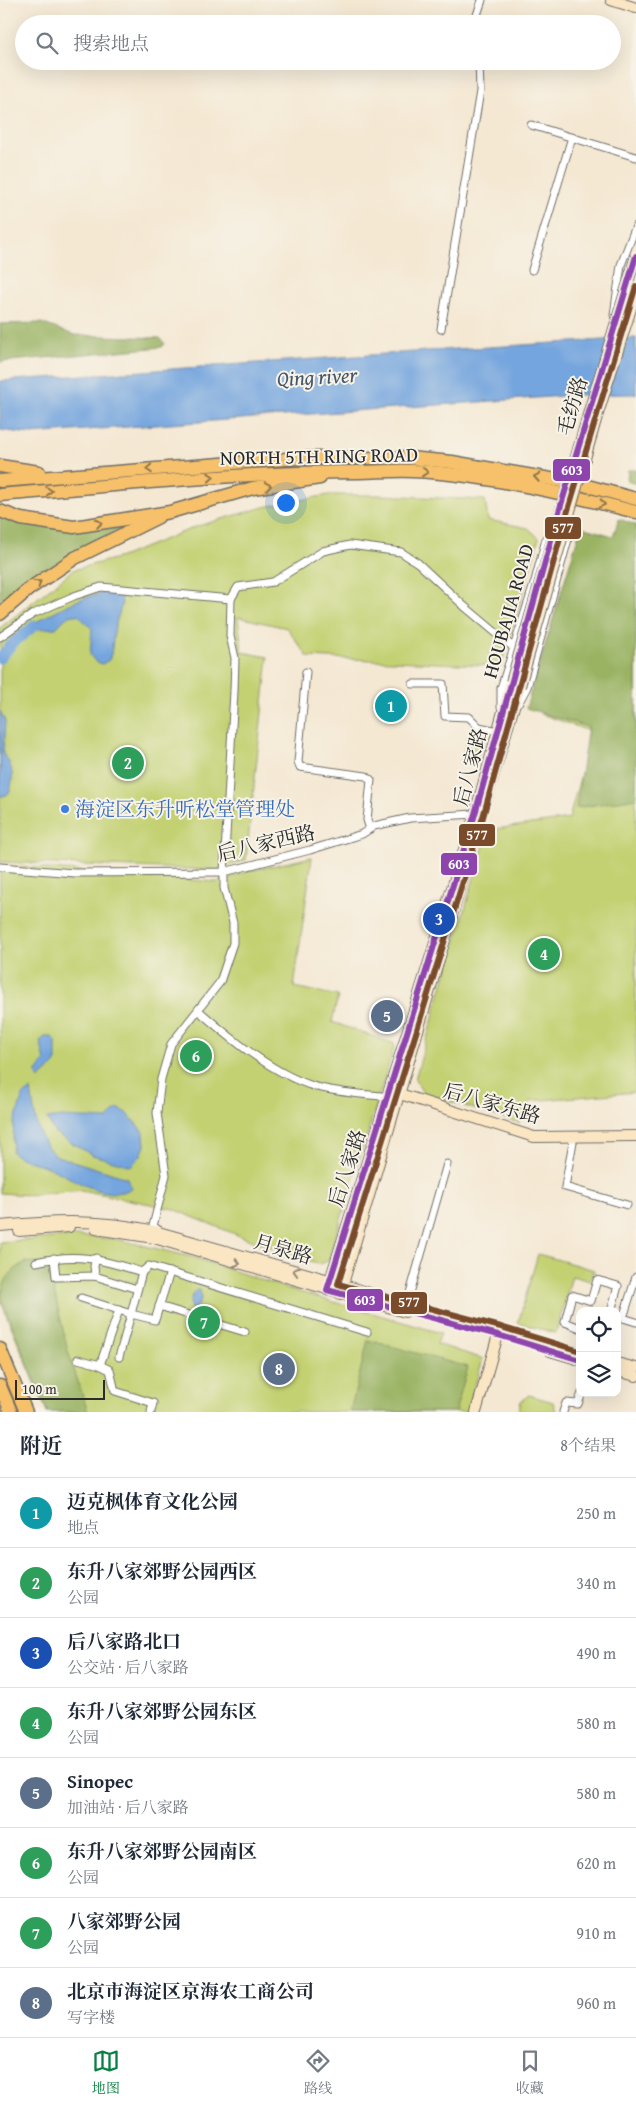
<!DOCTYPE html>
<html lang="zh">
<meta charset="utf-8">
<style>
body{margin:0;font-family:"Gentium Book Plus","Noto Serif SC",serif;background:#f2f2f3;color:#1f2937}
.controls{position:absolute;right:15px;bottom:15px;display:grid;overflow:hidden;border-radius:10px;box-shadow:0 5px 20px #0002}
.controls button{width:45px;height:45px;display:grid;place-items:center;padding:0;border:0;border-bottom:1px solid #e0e1e3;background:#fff;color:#1f2937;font:25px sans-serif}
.scale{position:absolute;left:15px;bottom:12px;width:90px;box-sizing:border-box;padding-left:5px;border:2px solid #2b2b2b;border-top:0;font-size:14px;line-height:18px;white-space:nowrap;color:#2b2b2b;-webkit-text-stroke:4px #f7f3e8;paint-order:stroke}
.you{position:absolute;left:285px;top:502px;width:18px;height:18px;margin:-12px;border:4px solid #fff;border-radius:50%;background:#1a73e8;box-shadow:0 0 0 8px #1a73e833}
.badge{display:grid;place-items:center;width:32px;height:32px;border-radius:50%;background:#0b8043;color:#fff;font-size:16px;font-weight:700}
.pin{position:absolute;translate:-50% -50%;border:2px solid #fff;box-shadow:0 1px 5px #0006}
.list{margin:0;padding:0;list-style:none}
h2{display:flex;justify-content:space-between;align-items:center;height:65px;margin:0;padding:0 20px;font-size:21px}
h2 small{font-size:16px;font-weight:400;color:#747a83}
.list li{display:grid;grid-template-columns:32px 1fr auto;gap:15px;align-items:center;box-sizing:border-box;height:70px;padding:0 20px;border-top:1px solid #e0e1e3}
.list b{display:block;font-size:19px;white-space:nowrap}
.list p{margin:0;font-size:16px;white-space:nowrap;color:#747a83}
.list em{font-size:16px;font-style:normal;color:#747a83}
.icon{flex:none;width:28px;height:28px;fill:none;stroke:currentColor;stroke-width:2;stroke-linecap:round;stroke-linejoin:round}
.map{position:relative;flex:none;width:636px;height:1412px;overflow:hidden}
.search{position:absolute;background:#fff;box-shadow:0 5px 20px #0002;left:15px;right:15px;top:15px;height:55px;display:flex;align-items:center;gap:12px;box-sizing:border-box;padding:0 18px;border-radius:28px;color:#747a83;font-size:19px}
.sheet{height:625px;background:#fff}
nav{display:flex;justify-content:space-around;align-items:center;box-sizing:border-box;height:70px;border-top:1px solid #e0e1e3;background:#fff;font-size:14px;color:#747a83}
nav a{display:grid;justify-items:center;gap:2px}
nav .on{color:#0b8043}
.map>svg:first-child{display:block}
</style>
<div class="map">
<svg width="636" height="1412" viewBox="0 0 636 1412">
<rect width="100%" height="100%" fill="#f7f3e8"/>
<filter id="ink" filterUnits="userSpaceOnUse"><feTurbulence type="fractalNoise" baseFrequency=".02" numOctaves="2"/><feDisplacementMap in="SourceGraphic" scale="10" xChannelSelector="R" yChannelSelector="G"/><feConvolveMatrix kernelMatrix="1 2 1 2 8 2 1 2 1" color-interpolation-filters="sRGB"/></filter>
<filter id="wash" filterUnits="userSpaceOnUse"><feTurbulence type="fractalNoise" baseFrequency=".0096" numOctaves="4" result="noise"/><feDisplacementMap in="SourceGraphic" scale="20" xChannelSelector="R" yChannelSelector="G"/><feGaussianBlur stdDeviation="1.12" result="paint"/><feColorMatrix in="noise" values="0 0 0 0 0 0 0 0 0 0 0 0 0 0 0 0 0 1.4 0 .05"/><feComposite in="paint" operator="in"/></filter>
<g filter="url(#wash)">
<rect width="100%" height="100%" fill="#f4e8d3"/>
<g fill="#c3d172" stroke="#777e4e">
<polygon points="328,495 380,495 485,500 488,520 528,528 539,538 501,666 308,657 287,628 238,617 242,652 268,657 246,860 216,870 0,862 0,628 73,570 121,557 198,526 264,507"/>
<polygon points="636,561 636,1092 530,1101 519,1123 423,1093 415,1079 488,830 569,819 592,732 541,714 577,574"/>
<polygon points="468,736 482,739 474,766 461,762"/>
<polygon points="312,857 294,987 338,996 332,1022 395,1044 328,1261 319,1264 250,1240 170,1208 81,1190 29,1195 0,1193 0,865 217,882 249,871"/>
<polygon points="75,1236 116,1239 192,1257 286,1288 441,1333 437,1344 483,1359 467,1412 47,1412 0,1300 0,1242"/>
<polygon points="538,1254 594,1270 590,1281 572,1276 556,1333 518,1323"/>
<polygon points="529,1395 553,1402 556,1412 518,1412 521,1401"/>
</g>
<g fill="#9ab364" stroke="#626f48">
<polygon points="41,323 74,335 160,338 165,344 162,347 0,362 0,324"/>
<polygon points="628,470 636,470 636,484 627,481"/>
<polygon points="0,515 126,525 40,575 0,608"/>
<polygon points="619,519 636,525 636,798 576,808 588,727 526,708 581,527 613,536"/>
<path d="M 26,1262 L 48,1265 L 68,1351 L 88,1412 L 48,1412 L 1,1298 C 3,1280 10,1271 26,1262 Z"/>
<polygon points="368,1340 468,1367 455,1412 350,1412"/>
</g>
<g fill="#74a5de" stroke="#506884">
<polygon points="636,338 636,394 578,395 30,434 0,430 0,381 456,349"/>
<path d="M 110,592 L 121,597 L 122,604 L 115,626 L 111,654 L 109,660 L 102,664 L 95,661 L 90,655 L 92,629 L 78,615 C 67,614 63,621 56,628 L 36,629 L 34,626 L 36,622 C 60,608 83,595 110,592 Z"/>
<path d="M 0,711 L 5,721 L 3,754 C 14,766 14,779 9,794 L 0,797 Z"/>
<polygon points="45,1037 52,1037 56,1041 56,1063 39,1079 36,1073 45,1061 40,1041"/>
<path d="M 31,1090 C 35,1114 36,1141 57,1156 L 127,1178 L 132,1188 C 107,1204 70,1176 47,1167 C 34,1161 22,1162 12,1152 L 14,1123 L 23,1095 Z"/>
<polygon points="118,1108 128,1114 144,1133 145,1146 140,1157 131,1166 92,1155 55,1133 47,1119 61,1117 108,1119"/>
<path d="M 199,1289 C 204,1296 200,1307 192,1311 C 188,1303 191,1292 199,1289 Z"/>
</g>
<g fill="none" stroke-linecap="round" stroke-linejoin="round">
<polyline stroke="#74a5de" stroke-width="11" points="0,658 13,643 34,626"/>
</g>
</g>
<g filter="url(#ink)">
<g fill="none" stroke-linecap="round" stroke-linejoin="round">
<g stroke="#716d66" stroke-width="9">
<g id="street">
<polyline points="474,24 482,0"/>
<polyline points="531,125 636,157"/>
<polyline points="532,270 572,137"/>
<polyline points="614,315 621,265 636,226"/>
<polyline points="441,329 480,91 479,61"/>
<polyline points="0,637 33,614 74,596 101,587 231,599"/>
<polyline points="306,672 298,762 300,767 366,776 371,780 367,820 370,829"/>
<polyline points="413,684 443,684 445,716 469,717 479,727 498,731"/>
<polyline points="501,707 501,688 535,581 549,528 561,523 570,532 527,687 519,702"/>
<polyline points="0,867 74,873 224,872 310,850 362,834 374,826 410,818 475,814"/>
<path d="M 198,1010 C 230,1038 272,1073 313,1086 C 337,1093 363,1094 389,1097"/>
<polyline points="574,1136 565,1187 627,1205"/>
<polyline points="160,1231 153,1226 166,1175 157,1113 161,1079 171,1044 220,982 233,943 233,923 224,888 224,872 234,691 235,658 230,636 231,599 238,587 273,582 323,551 350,545 401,552 418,563 464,606 514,648"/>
<polyline points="54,1258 56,1277 95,1276 137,1289"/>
<path d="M 36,1262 C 80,1252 101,1260 142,1272 L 149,1266 L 367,1332"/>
<polyline points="95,1276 94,1266 96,1258"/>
<polyline points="636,1277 623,1318 636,1322"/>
<polyline points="81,1298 131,1314 142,1272"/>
<polyline points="408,1300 447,1164"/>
<polyline points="159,1306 245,1332"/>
<polyline points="580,1328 565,1322 572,1295 591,1301 597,1280 618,1286 611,1311"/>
<polyline points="119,1357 131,1314 155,1320 170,1272"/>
<polyline points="78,1359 100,1365 119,1310"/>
<polyline points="100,1365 110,1370 115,1391 153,1403 151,1412"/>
<polyline points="563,1412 566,1403 578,1404 582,1393"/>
</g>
</g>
<g stroke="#716d66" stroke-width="12">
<g id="secondary">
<polyline points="611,0 636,8"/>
<polyline points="400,1094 534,1137 636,1136"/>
<path d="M 0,1226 C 54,1221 101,1219 155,1231 L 322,1278 L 475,1326 L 499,1330 L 580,1352"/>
<polyline points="96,1229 154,1238 405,1312"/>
<polyline points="19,1231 69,1227"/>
<polyline points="327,1290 475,814 511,682"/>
<polyline points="340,1294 520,686"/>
<polyline points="550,1351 580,1360"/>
<polyline points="617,1363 636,1368"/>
<polyline points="617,1371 636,1376"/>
<polyline points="476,1412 498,1335"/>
</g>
</g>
<g stroke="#716d66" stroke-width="15">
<g id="highway">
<polyline points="0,466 39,472"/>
<polyline points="0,481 299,458 409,458 452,462 580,484 636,499"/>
<path d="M 0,495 C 120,485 239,472 359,472 C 377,472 395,470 412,471 C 484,474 567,494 636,512"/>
<polyline points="0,511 21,519 74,527 170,512 253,488 320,478"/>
<polyline points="0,614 29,589 75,558 158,517"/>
<polyline points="0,1349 26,1412"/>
<polyline points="0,1386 11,1412"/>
</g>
</g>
<use href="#street" stroke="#fff" stroke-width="7"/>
<use href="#secondary" stroke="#fbe6c4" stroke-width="10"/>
<use href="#highway" stroke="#f6c16b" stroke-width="12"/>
<g stroke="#716d66" stroke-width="12" stroke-linecap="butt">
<g id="secondary-bridge">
<polyline points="511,682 590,408 636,256"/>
<polyline points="520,686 596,420 636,293"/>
</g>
</g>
<use href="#secondary-bridge" stroke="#fbe6c4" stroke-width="10"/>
<g stroke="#f7f3e8" stroke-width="10">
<polyline id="bus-1" points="580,1360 498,1335 327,1290 475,814 558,515 636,256"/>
</g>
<g stroke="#f7f3e8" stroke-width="10">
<polyline id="bus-2" points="580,1351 501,1327 338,1284 483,817 566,517 636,286"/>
</g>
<use href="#bus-1" stroke="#8e44ad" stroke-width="6"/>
<use href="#bus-2" stroke="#7a4b2a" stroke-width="6"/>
</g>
<defs><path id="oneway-chevron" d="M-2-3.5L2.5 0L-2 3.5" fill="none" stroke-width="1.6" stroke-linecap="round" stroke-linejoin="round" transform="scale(1.25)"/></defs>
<g stroke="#90764b">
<use href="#oneway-chevron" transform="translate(149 469) rotate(176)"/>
<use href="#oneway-chevron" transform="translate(425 472) rotate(5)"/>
<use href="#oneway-chevron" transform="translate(211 477) rotate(-5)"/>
<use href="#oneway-chevron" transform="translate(537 477) rotate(-170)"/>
<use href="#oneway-chevron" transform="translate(268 486) rotate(-9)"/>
<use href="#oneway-chevron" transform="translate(49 491) rotate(-5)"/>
<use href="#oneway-chevron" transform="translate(602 504) rotate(13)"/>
<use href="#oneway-chevron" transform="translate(99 523) rotate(-9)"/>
<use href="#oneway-chevron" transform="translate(38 583) rotate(-36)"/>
</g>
<g stroke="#938878">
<use href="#oneway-chevron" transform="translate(237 1263) rotate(16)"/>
<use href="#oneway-chevron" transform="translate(296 1271) rotate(-164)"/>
</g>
</g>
<circle fill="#3f7fe0" stroke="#f7f3e8" stroke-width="2" cx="65" cy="809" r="5"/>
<g text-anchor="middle" stroke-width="4" stroke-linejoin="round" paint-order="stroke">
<g font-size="20" fill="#2b2b2b" stroke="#f7f3e8">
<text transform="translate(572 406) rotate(-73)" y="7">毛纺路</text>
<text transform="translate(319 456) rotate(-1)" y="7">NORTH 5TH RING ROAD</text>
<text transform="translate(508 611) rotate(-74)" y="7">HOUBAJIA ROAD</text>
<text transform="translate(470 767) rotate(-75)" y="7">后八家路</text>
<text transform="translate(266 843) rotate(-13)" y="7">后八家西路</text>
<text transform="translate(492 1103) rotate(16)" y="7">后八家东路</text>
<text transform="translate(347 1168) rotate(-72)" y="7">后八家路</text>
<text transform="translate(283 1249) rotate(16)" y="7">月泉路</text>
</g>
<g font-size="20" fill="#366cbe" stroke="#f7f3e8" text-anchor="start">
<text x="75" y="816">海淀区东升听松堂管理处</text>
</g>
<g font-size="21" font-style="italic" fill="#45566a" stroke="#f7f3e8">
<text transform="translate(317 377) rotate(-3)" y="7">Qing river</text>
</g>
</g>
<g stroke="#f7f3e8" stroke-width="2">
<rect x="552" y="458" width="39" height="24" rx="5" fill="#8e44ad"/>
<rect x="544" y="516" width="38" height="24" rx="5" fill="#7a4b2a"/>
<rect x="458" y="823" width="38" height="24" rx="5" fill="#7a4b2a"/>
<rect x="440" y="852" width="38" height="24" rx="5" fill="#8e44ad"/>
<rect x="346" y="1288" width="38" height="24" rx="5" fill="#8e44ad"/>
<rect x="390" y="1291" width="38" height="24" rx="5" fill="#7a4b2a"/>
</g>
<g font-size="14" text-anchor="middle" font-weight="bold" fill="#fff">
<text x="572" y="475">603</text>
<text x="563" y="533">577</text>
<text x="477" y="840">577</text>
<text x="459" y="869">603</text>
<text x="365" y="1305">603</text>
<text x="409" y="1307">577</text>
</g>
</svg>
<div class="controls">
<button><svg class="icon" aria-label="locate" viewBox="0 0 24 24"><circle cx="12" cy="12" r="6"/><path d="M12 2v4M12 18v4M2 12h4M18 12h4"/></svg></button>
<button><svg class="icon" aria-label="layers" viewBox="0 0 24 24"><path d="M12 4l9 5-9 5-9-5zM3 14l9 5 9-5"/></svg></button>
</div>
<div class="scale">100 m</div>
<div class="you"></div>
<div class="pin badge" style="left:391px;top:706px;background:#0f9aa8">1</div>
<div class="pin badge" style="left:128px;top:763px;background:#2e9e5b">2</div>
<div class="pin badge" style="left:439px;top:919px;background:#1a4fb4">3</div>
<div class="pin badge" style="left:544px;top:954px;background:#2e9e5b">4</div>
<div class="pin badge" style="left:387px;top:1016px;background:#5c6f8a">5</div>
<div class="pin badge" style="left:196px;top:1056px;background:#2e9e5b">6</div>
<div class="pin badge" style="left:204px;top:1322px;background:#2e9e5b">7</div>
<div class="pin badge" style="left:279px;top:1369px;background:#5c6f8a">8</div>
<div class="search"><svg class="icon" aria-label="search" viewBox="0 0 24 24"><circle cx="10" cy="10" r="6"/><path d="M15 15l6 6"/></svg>搜索地点</div>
</div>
<section class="sheet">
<h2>附近<small>8个结果</small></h2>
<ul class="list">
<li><span class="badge" style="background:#0f9aa8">1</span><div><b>迈克枫体育文化公园</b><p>地点</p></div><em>250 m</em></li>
<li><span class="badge" style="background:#2e9e5b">2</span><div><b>东升八家郊野公园西区</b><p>公园</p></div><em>340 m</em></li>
<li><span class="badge" style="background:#1a4fb4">3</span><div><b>后八家路北口</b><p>公交站 · 后八家路</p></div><em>490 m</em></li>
<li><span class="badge" style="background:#2e9e5b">4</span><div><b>东升八家郊野公园东区</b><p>公园</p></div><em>580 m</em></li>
<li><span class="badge" style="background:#5c6f8a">5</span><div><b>Sinopec</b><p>加油站 · 后八家路</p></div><em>580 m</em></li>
<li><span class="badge" style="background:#2e9e5b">6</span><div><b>东升八家郊野公园南区</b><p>公园</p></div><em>620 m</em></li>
<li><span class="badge" style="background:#2e9e5b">7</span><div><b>八家郊野公园</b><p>公园</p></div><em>910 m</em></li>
<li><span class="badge" style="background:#5c6f8a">8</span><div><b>北京市海淀区京海农工商公司</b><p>写字楼</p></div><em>960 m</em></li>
</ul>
</section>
<nav>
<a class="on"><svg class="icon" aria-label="map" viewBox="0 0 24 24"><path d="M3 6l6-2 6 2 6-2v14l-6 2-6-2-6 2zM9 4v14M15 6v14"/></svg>地图</a>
<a><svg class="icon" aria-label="directions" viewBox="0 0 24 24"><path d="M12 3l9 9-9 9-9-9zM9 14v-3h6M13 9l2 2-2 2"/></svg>路线</a>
<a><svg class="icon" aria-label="saved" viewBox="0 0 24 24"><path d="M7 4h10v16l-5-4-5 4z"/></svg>收藏</a>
</nav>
